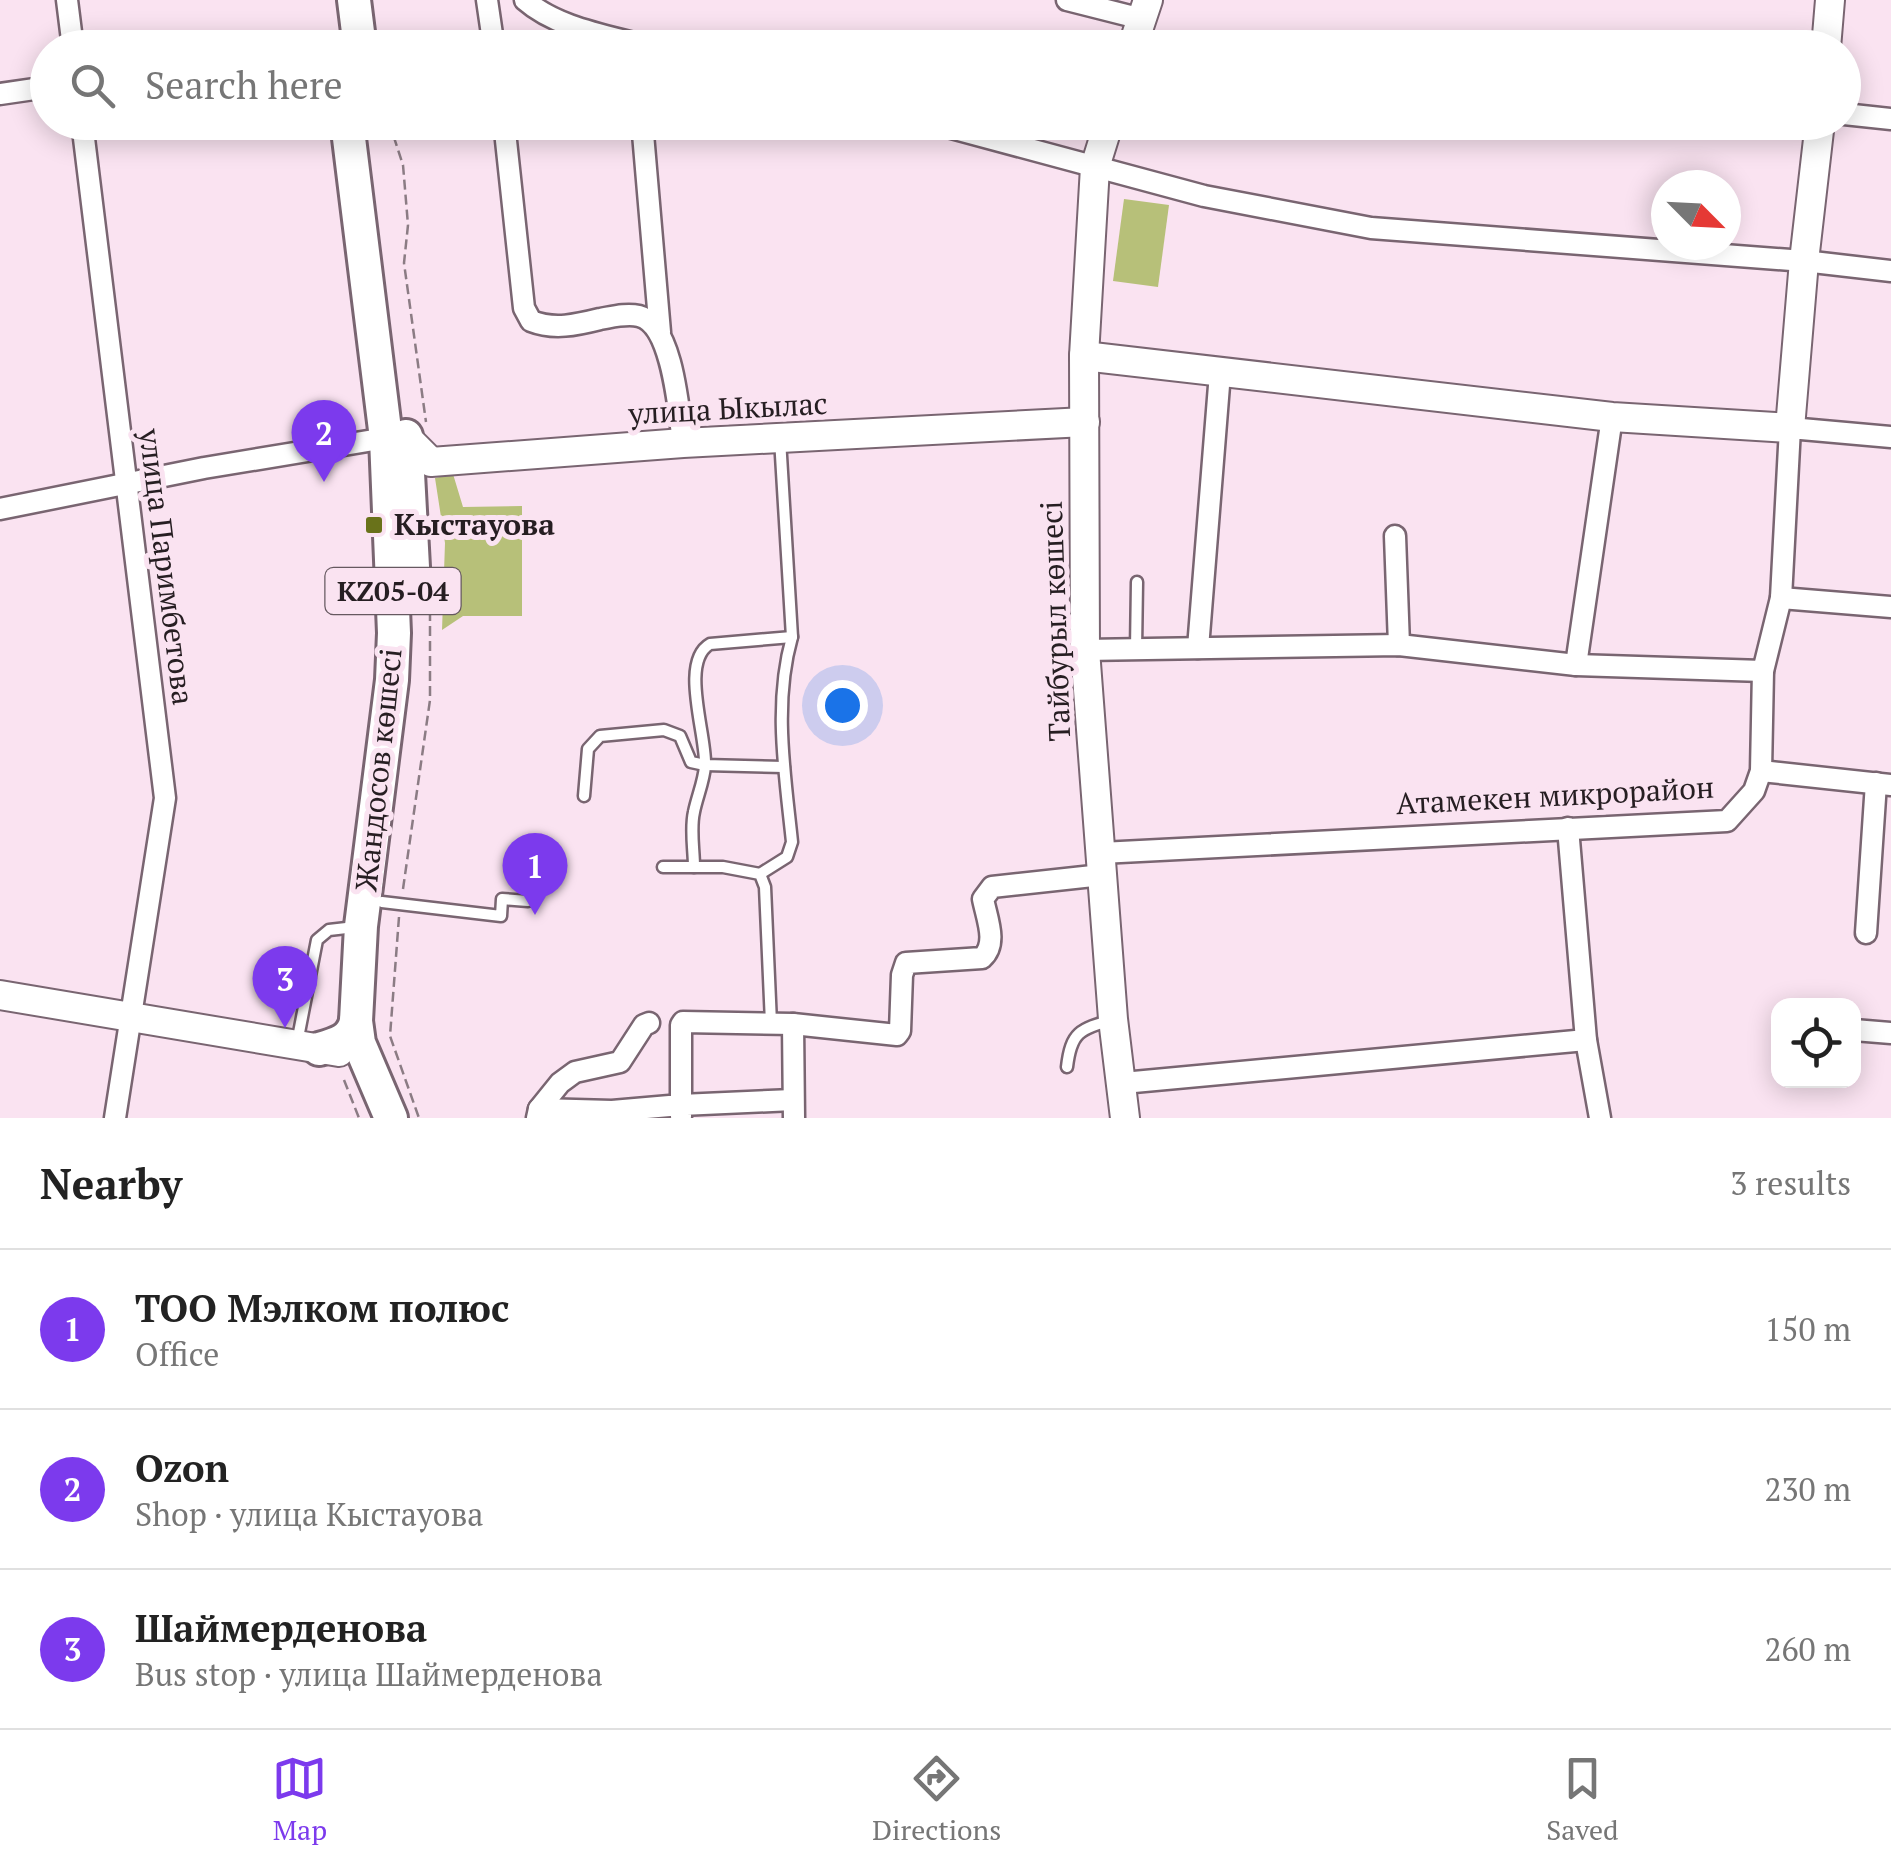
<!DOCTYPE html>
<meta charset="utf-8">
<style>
body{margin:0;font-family:"PT Serif",serif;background:#f2f2f2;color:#222}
.controls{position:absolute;right:30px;bottom:30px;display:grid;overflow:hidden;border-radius:20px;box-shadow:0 5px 25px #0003}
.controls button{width:90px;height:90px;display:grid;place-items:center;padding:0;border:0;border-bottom:2px solid #e0e0e0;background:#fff;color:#222;font:50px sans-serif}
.compass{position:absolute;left:1651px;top:170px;width:90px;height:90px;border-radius:50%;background:#fff;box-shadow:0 5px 25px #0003;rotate:114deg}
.you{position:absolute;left:842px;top:705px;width:35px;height:35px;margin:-25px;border:8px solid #fff;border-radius:50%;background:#1a73e8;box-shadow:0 0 0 15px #1a73e833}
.badge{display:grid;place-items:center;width:65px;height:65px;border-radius:50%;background:#7c3aed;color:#fff;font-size:32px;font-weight:700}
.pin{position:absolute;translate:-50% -82px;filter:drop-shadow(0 2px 5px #0008)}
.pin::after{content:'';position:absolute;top:52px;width:35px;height:30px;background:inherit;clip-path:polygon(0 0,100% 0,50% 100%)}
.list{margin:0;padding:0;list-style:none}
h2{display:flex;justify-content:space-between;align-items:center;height:130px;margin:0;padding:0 40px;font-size:42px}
h2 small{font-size:32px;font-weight:400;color:#767676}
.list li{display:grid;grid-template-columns:65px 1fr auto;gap:30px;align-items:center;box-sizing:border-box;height:160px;padding:0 40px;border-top:2px solid #e0e0e0}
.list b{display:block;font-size:38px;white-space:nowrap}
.list p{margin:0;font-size:32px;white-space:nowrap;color:#767676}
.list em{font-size:32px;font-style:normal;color:#767676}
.icon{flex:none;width:55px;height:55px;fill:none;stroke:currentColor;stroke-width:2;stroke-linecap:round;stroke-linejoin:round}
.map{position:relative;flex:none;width:1891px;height:1118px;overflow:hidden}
.search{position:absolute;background:#fff;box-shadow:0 5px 25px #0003;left:30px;right:30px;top:30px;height:110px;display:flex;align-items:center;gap:25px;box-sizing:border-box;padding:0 35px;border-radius:55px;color:#767676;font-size:38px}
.sheet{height:610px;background:#fff}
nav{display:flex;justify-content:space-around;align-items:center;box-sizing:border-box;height:140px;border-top:2px solid #e0e0e0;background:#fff;font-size:28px;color:#767676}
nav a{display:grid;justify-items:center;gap:5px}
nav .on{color:#7c3aed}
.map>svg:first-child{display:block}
</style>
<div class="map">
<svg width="1891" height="1118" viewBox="0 0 1891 1118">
<rect width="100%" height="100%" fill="#fae3f1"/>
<g fill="#b7c079">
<polygon points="1124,199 1169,205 1158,287 1113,281"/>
<polygon points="453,474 463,507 522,506 522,616 463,616 442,630 445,543 435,478"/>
</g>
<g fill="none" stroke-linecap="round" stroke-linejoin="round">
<g stroke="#796571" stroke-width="15">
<g id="lane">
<polyline points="1136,649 1137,582"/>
<polyline points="584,796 588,749 600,736 664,730 680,736 691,762 705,765 784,767"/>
<polyline points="663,867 723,867 760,874 765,887 771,1023"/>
<path d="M 694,867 C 694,850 690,829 694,812 C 697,797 704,781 705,766 C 707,736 679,662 710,644 L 792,637"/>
<path d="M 760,874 L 787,857 L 792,842 C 785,774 773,704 792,637 L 780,439"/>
<polyline points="382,902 501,916 502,899 528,901"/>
<polyline points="297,1043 317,940 329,930 355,927"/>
<path d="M 1067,1067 C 1071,1032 1080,1029 1112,1020"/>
</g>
</g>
<g stroke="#796571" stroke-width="25">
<g id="street">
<polyline points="67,0 73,48"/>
<polyline points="487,0 494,48"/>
<path d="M 525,0 C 558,29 611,36 652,48"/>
<polyline points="1067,0 1142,19"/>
<polyline points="0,94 48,87"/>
<polyline points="1844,114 1891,119"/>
<polyline points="82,122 165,798 115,1118"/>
<path d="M 504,122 L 524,308 L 531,321 C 554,330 576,325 600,319 C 612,317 626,313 639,316 C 673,324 679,413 683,443"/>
<polyline points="642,122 660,332"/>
<polyline points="929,122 1204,196 1371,228 1804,261 1891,271"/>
<polyline points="0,509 204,468 386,438"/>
<polyline points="1395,536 1399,645"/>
<polyline points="1781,598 1891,607"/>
<polyline points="1198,648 1220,373"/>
<polyline points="1085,650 1399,645 1576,665 1763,671"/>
<polyline points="1576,665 1612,417"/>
<polyline points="1761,771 1891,785"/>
<polyline points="1568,828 1586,1040 1600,1118"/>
<polyline points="1101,853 1727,821 1754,791 1761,771 1763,671 1781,598 1790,428 1891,437"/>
<polyline points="1866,933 1876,783"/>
<polyline points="793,1024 794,1118"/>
<polyline points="1854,1030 1891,1033"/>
<polyline points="1123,1083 1586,1040"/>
<polyline points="539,1109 560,1083 575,1072 620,1062 644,1025 649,1023"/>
<polyline points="681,1116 681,1105 793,1100"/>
<path d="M 537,1118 L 539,1109 L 612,1111 L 681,1105 L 681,1025 L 683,1022 L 793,1024 L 897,1035 L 900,1031 L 902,975 L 906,963 L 982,958 C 998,944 987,919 983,899 L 992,887 L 1102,875"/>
</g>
</g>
<g stroke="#796571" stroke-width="32">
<g id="secondary">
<polyline points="1132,48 1148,0"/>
<polyline points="1826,48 1830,0"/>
<polyline points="1109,122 1095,167 1084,356 1085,650 1113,1019 1125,1118"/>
<polyline points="1084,356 1612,417 1790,428 1804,261 1820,122"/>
<polyline points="392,438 406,437 431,462 683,443 1085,422"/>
<polyline points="0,995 339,1052"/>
</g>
</g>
<g stroke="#796571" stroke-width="38">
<g id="primary">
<polyline points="354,0 360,48"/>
<polyline points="347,122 386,438 394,633 392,680 361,926 356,1021 359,1043 391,1118"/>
<polyline points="406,436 413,567"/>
<path d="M 319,1049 C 337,1044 352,1040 356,1021"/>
</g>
</g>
<g stroke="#8b7c84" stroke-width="2.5" stroke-dasharray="10 5" stroke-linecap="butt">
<polyline points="389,122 403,165 408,225 404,263 426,422"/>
<polyline points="403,889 430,700 430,584"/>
<polyline points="399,917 390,1036 419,1118"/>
<polyline points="344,1080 359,1118"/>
</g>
<use href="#lane" stroke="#fff" stroke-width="10"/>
<use href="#street" stroke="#fff" stroke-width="20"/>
<use href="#secondary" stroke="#fff" stroke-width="28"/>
<use href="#primary" stroke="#fff" stroke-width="32"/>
</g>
<rect fill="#69721a" stroke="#fae3f1" stroke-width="4" x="364" y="515" width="20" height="20" rx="5"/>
<g text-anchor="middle" stroke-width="10" stroke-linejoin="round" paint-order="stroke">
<rect fill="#fae3f1" stroke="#665960" stroke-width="2.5" x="325.5" y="568" width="135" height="46" rx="8"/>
<g font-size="28" font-weight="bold" fill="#261e22">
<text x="393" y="601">KZ05-04</text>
</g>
<g font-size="30" fill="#261e22" stroke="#fae3f1">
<text transform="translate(728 409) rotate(-3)" y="10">улица Ыкылас</text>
<text transform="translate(166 567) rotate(83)" y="10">улица Паримбетова</text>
<text transform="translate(1056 621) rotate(-92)" y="10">Тайбурыл көшесі</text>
<text transform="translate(379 770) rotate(-84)" y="10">Жандосов көшесі</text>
<text transform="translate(1555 796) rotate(-3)" y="10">Атамекен микрорайон</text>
</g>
<g font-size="30" font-weight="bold" fill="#261e22" stroke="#fae3f1" text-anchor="start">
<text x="394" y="535">Кыстауова</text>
</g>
</g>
</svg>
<div class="controls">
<button><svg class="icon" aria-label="locate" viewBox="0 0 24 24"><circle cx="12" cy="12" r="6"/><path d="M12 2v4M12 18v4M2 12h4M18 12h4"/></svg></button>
</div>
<svg class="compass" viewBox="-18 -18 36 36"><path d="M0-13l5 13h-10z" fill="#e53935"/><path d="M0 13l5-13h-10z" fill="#767676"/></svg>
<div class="you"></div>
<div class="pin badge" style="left:535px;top:915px">1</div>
<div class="pin badge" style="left:324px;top:482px">2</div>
<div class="pin badge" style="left:285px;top:1028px">3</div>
<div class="search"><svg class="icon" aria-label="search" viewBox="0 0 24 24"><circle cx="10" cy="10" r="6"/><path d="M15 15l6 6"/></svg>Search here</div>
</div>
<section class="sheet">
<h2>Nearby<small>3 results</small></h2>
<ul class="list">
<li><span class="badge">1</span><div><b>ТОО Мэлком полюс</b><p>Office</p></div><em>150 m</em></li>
<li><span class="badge">2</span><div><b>Ozon</b><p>Shop · улица Кыстауова</p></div><em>230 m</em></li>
<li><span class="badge">3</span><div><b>Шаймерденова</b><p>Bus stop · улица Шаймерденова</p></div><em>260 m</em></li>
</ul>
</section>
<nav>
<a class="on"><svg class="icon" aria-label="map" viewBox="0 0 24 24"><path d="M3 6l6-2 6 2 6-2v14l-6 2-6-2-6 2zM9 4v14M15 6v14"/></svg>Map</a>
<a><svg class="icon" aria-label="directions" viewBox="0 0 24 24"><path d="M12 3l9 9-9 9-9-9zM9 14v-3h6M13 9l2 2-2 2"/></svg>Directions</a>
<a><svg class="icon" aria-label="saved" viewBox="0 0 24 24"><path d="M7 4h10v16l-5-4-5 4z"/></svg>Saved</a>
</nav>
